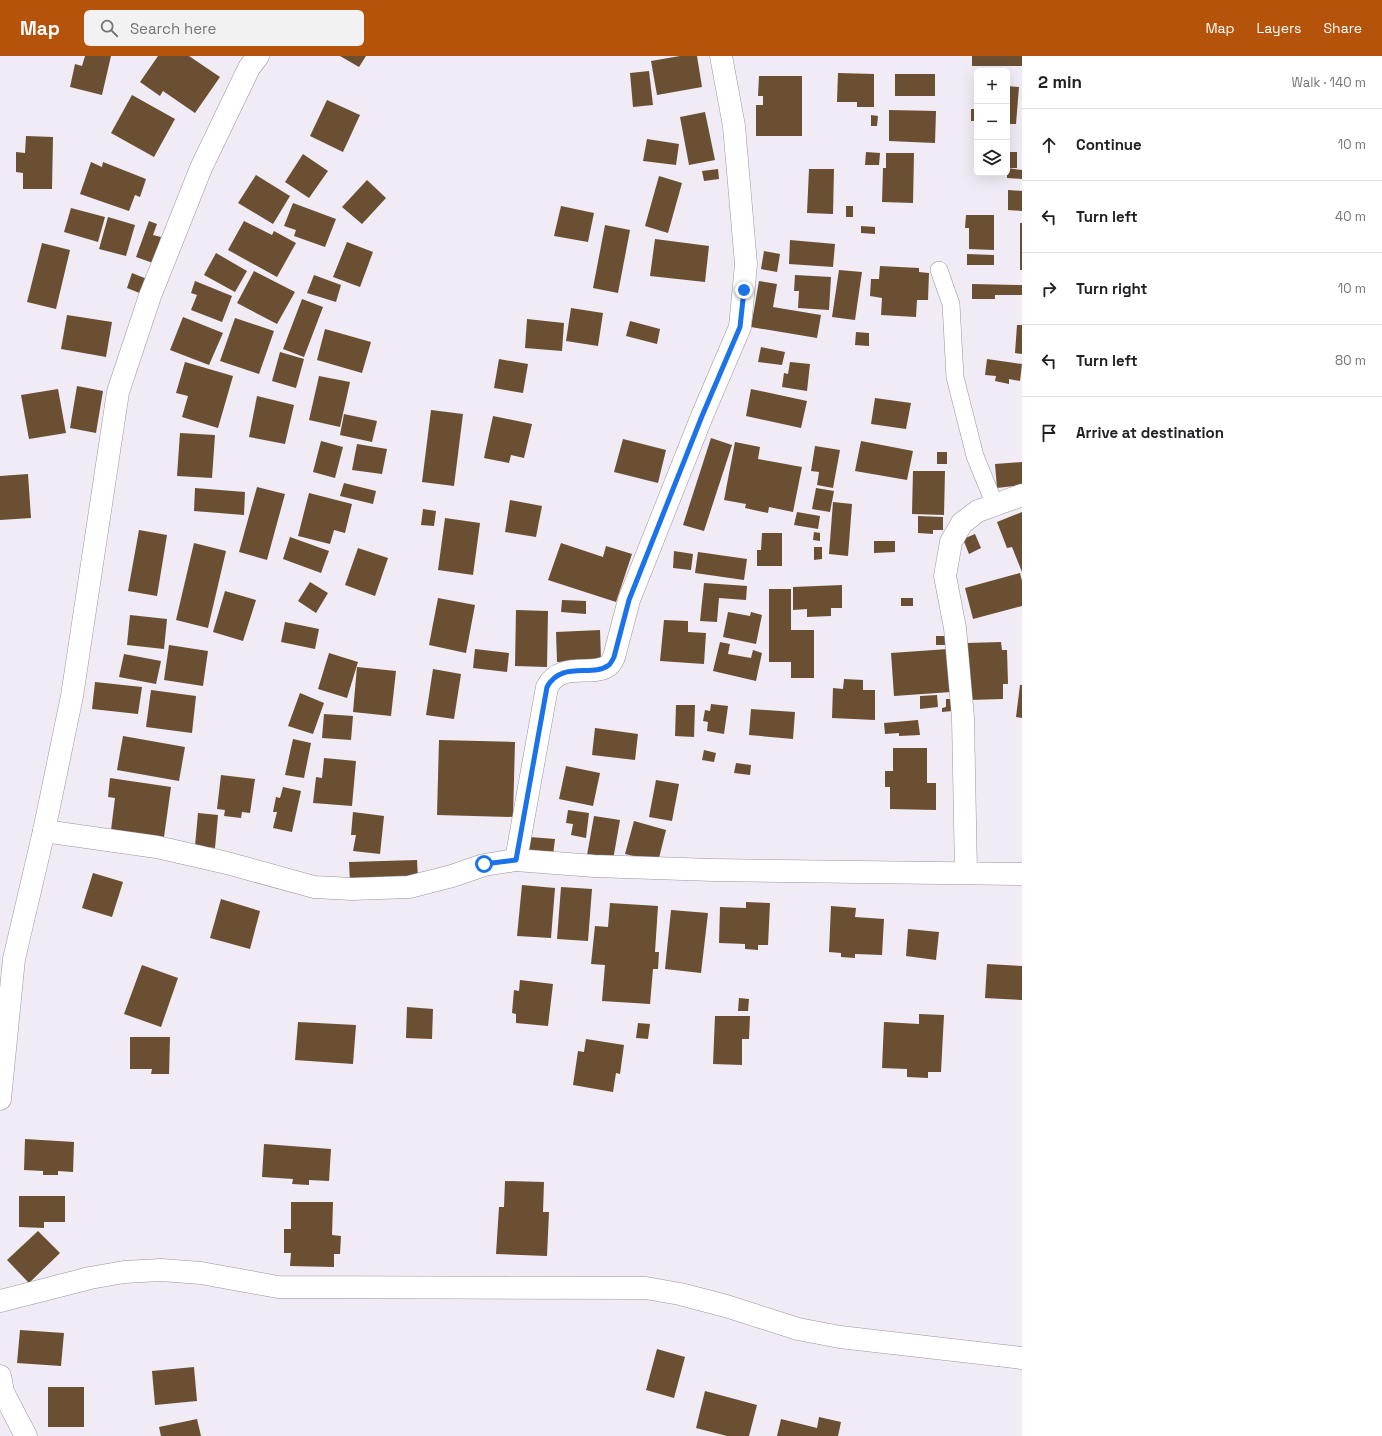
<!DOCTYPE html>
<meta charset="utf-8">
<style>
body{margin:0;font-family:"Space Grotesk",sans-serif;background:#f2f2f2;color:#202124}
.controls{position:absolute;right:12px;top:12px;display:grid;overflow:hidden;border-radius:6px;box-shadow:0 4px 16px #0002}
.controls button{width:36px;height:36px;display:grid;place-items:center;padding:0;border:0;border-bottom:1px solid #e0e0e0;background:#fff;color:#202124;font:20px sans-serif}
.stop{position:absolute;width:12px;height:12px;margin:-9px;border:3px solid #1a73e8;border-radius:50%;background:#fff}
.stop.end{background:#1a73e8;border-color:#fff;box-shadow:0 1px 4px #0008}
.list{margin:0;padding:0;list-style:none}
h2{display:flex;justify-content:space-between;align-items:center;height:52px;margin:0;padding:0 16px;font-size:17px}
h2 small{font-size:13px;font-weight:400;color:#757577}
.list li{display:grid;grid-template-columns:26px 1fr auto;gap:12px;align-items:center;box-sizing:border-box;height:72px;padding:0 16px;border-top:1px solid #e0e0e0}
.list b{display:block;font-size:15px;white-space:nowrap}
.list em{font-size:13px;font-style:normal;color:#757577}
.icon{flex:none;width:22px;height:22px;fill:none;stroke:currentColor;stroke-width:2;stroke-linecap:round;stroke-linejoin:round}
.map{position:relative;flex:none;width:1022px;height:1380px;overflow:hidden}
header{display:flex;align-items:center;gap:24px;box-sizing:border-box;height:56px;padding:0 20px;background:#b45309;color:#fff}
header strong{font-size:19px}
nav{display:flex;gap:22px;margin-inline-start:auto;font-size:14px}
.search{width:280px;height:36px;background:#f2f2f2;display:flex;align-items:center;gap:10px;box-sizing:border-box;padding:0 14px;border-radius:6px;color:#757577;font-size:15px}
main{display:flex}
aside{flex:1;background:#fff}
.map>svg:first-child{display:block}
</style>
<header>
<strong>Map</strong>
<div class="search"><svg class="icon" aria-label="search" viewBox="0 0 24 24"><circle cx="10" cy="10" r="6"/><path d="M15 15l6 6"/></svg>Search here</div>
<nav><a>Map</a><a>Layers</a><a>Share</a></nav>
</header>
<main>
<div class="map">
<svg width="1022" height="1380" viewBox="0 0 1022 1380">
<rect width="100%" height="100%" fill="#f0ebf4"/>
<g fill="#6b4f32">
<polygon points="85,0 111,0 102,39 70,31 75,8 82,10"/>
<polygon points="158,0 189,0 220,21 195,57 163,35 160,40 140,26"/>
<polygon points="340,0 366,0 359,11"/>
<polygon points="680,0 697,0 702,31 657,39 651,5"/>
<rect x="972" y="0" width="50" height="10"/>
<polygon points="649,15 653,49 633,51 630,17"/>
<polygon points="838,17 874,18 874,51 857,51 857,46 837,46"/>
<rect x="895" y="18" width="40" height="22"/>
<polygon points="759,20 802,20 802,80 756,80 756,49 763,49 763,40 758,40"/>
<polygon points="1007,30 1019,31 1016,68 1007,68"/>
<polygon points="132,39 175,63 154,101 111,77"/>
<polygon points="327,44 360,59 343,96 310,80"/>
<rect x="971" y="53" width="6" height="12"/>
<polygon points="889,54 936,55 935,87 889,85"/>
<polygon points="705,56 715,104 689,109 680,61"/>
<polygon points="871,59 878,60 877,70 871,70"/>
<polygon points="26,80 53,81 52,133 23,133 23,117 16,116 16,96 25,97"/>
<polygon points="647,83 679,88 676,109 643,105"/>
<polygon points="866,96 880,97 879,109 865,109"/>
<rect x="1007" y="96" width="10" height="16"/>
<polygon points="886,97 914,97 913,147 882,146 883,112 886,112"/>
<polygon points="303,98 328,115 309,142 285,126"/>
<polygon points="91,106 102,111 103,106 146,123 140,141 135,139 129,155 80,138"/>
<polygon points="1007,112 1022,114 1022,123 1007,122"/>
<polygon points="718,113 719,123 704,125 702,115"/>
<polygon points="809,113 834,113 833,158 807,157"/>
<polygon points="256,119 290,140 273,168 238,147"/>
<polygon points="659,120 682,127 668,177 645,170"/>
<polygon points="367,124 386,142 362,168 342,151"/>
<polygon points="1008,134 1022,135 1022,155 1008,154"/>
<polygon points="293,147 336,163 325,191 294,180 296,174 284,170"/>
<polygon points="561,150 594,157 588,186 554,180"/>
<rect x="846" y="150" width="7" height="11"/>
<polygon points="71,152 105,161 98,186 64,176"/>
<polygon points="966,159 994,159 994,194 969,193 969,172 965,172"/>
<polygon points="108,161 135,169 126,200 99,193"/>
<polygon points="149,165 157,168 153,179 161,181 153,207 136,201"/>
<polygon points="244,165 272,179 274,175 296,187 277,221 228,194"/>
<rect x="1020" y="167" width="2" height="47"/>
<polygon points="605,169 630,174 618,237 593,232"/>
<polygon points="861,170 875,171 875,178 861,177"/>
<polygon points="655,183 709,190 705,226 650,220"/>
<polygon points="790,184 835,188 833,211 789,208"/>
<polygon points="347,186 373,196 360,231 333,221"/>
<polygon points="42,187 70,194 56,253 27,246"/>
<polygon points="764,195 780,198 777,216 761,213"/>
<polygon points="216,197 247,215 235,236 204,219"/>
<polygon points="967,198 994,199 994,209 967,209"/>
<polygon points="880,210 919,212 919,216 929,217 928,244 917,244 916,261 881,259 882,242 870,240 871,223 879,223"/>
<polygon points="839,214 862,216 855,264 832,261"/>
<polygon points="254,215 295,236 277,268 237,247"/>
<polygon points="132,217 147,223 142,238 127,232"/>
<polygon points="314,219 341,229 336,246 307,237"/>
<polygon points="795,219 831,221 829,254 798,252 799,235 794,235"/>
<polygon points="195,225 232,240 222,266 191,254 197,239 191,237"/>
<polygon points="759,225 777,228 773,251 821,259 817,282 751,271"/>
<polygon points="972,228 1022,229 1022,239 995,239 995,243 972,243"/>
<polygon points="302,243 323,251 304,301 283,293"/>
<polygon points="571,252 603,257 598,290 566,285"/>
<polygon points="67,259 112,266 106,301 61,293"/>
<polygon points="183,261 223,277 209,309 170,294"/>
<polygon points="235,262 274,275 259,318 220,305"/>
<polygon points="527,263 564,267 562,295 525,292"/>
<polygon points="630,265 660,273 657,288 626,280"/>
<polygon points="1017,269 1022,269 1022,298 1015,297"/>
<polygon points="325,273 371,286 362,317 317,304"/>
<polygon points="856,276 869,277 869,290 855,289"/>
<polygon points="761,291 785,296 782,309 758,306"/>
<polygon points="280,296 304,303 296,332 272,325"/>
<polygon points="499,303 528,308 523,337 494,332"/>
<polygon points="987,303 1022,308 1020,325 1009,323 1009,328 995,325 996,320 985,319"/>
<polygon points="185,306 233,320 218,372 182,361 188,340 176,337"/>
<polygon points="790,306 810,308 807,335 782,331 784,317 788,318"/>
<polygon points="319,320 350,326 340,371 309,364"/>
<polygon points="77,330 103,335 96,377 70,372"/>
<polygon points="58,333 66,377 29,383 21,339"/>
<polygon points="751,333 807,345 801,372 746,360"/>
<polygon points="257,340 294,349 285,388 249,381"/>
<polygon points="875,342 911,347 906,373 871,368"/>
<polygon points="431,354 463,358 454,430 422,426"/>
<polygon points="344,358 377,365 372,386 340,379"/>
<polygon points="493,360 532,368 524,402 511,399 509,407 484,402"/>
<polygon points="180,377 215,379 212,422 177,420"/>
<polygon points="711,382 732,389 704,475 683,469"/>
<polygon points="623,383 666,394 658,427 614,416"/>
<polygon points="321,385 343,391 335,422 313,416"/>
<polygon points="861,385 913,395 907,424 855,415"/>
<polygon points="735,386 760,391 758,403 802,411 793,456 769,451 768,457 745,452 746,448 724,444"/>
<polygon points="357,388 387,393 382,418 352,414"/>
<polygon points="815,390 840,394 833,432 817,429 819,416 811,415"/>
<rect x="937" y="396" width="10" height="12"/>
<polygon points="1022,406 1022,429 997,432 995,408"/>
<polygon points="913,415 945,415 944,459 912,458"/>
<polygon points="28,418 31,462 0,464 0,420"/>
<polygon points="344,427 376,435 373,448 340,440"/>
<polygon points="257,431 285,438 267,504 239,496"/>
<polygon points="195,432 245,436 244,459 194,455"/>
<polygon points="816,432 834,435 830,456 812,453"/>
<polygon points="309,437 352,448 345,477 334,474 330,488 298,480"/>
<polygon points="510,444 542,450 536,481 505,476"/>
<polygon points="833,446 852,448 848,500 829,498"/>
<polygon points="423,453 436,455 434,470 421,469"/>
<polygon points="797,456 820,460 818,473 794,469"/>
<polygon points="1022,456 1022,516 1012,491 1007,492 997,466"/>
<polygon points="918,460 943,461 943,474 933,474 933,478 918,477"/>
<polygon points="445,462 480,467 473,519 438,514"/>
<polygon points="139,474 167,479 157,540 128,535"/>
<polygon points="814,476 820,477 820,485 813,484"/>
<polygon points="762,477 782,477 782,510 757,510 757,494 761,494"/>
<polygon points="975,478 981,492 969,498 963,483"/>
<polygon points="290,481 329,495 321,517 283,503"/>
<polygon points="874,485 895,485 895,496 874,497"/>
<polygon points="194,487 226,495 208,572 176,564"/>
<polygon points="561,487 603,501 606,490 632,498 616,546 548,524"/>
<polygon points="814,491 822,491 822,503 814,504"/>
<polygon points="358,492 388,502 375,540 345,529"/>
<polygon points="674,495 693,498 691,514 673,512"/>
<polygon points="698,496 747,503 744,524 695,517"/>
<polygon points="1020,517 1022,525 1022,550 973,563 965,532"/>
<polygon points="310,526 328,537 316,557 298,545"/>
<polygon points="704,527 747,530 746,544 719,542 717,566 700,565"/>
<polygon points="842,529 842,552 831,552 831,560 807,561 807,553 793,554 793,531"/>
<polygon points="769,533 791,533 791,574 814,574 814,622 791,622 791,606 769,606"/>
<polygon points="225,535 256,544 243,585 213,576"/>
<polygon points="438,542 475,549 466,597 429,589"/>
<rect x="901" y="542" width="12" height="8"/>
<polygon points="562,544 586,545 586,558 561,556"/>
<polygon points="516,554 548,555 547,611 515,610"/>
<polygon points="728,556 750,560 751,556 762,559 756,588 723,581"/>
<polygon points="130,559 167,563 164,593 127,589"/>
<polygon points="664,564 688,565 688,576 706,577 704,608 660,605"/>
<polygon points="285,566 319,573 315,593 281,586"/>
<polygon points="600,574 601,604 557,606 556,576"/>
<rect x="936" y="580" width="12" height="9"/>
<polygon points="720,586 730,588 728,598 751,602 753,594 762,597 756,625 713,615"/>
<polygon points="1001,586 1002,594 1007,594 1008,628 1003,628 1003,643 969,644 967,587"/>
<polygon points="169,589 208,595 203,630 164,624"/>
<polygon points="475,593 509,597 507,616 473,612"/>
<polygon points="948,593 951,636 894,640 891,597"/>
<polygon points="329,597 358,606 347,642 318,633"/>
<polygon points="124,598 161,605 156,628 119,621"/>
<polygon points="357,611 396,615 391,660 353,656"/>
<polygon points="433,613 461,618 454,663 426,659"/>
<polygon points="844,623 863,624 863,634 875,634 875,664 832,662 833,632 843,633"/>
<polygon points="95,626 142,631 138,658 92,653"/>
<polygon points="1020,629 1022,629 1022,662 1016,661"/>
<polygon points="151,634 196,640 192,677 146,671"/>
<polygon points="300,637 324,647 313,678 288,670"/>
<polygon points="937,639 938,651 920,653 920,640"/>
<polygon points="946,643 952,643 952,655 942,656 942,652 946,651"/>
<polygon points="711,648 728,650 724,678 707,675 708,666 703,665 705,654 710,655"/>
<polygon points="676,649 695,649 694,681 675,680"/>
<polygon points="751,653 795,656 793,683 749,679"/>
<polygon points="324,658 353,660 351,684 322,682"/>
<polygon points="918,664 920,679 899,680 899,677 885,678 884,667"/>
<polygon points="595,672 638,678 635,704 592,699"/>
<polygon points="123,680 185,691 179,725 117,714"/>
<polygon points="293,683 311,687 304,722 285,719"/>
<polygon points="439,684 515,686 513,761 437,759"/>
<polygon points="893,692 927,692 927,727 936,727 936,754 890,753 890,731 885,731 885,715 893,715"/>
<polygon points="704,694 716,697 714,706 702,704"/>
<polygon points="324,702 356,705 352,750 313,747 316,721 322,722"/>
<polygon points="736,707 751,709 750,719 734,717"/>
<polygon points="566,710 600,717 593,750 559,743"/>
<polygon points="221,719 255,723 250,757 242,756 241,762 224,760 225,754 217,753"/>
<polygon points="110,722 171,731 164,781 111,774 115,742 108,741"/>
<polygon points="656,724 679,728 672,765 649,761"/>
<polygon points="283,731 301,735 292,776 273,772 277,756 273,756 276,741 280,742"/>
<polygon points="568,754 589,757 586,782 571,779 573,768 566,767"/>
<polygon points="353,756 384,760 380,798 353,795 356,779 351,779"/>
<polygon points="198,757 218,759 215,792 195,790"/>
<polygon points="594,760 620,764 613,804 587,799"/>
<polygon points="634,765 666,774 658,806 625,798"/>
<polygon points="530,781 555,783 553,799 527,797"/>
<polygon points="417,804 418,824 350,826 349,806"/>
<polygon points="93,817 123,826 112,861 82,852"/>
<polygon points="522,829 555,832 551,882 517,880"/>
<polygon points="561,831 592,833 588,885 557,883"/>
<polygon points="221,843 260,855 250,893 210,882"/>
<polygon points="746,846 770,847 768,889 758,889 758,894 745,893 745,888 719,887 720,851 746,852"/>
<polygon points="610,847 658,850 655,896 659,896 658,913 653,913 650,948 602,945 605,909 591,908 595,870 608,871"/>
<polygon points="831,850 856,852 855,861 884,863 882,899 855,898 855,902 841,901 841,897 829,896"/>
<polygon points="671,854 708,857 701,917 665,913"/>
<polygon points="908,873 939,876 936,904 906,900"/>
<polygon points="987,908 1022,910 1022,944 985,942"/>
<polygon points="142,909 178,922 161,971 124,958"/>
<polygon points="520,924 553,928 548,970 516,967 516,958 512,957 514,934 519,935"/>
<polygon points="739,942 749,943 748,955 738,955"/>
<polygon points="407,951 433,953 432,983 406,982"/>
<polygon points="919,958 944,959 941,1016 928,1016 928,1022 907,1021 907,1013 882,1012 884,966 919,968"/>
<polygon points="715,960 750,960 749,983 742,983 742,1009 713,1008"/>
<polygon points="298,966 356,969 353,1008 295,1004"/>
<polygon points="638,967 650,968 648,983 636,982"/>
<polygon points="130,981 170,981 169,1018 151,1018 152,1013 130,1013"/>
<polygon points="586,983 624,989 620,1018 616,1017 613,1036 573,1029 578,995 584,996"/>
<polygon points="25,1083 74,1086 73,1116 58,1115 58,1119 43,1119 43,1115 24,1114"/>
<polygon points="264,1088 331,1093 329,1125 309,1124 309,1129 292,1128 293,1123 262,1121"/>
<polygon points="505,1125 544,1126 543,1156 549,1156 547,1200 496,1198 499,1151 504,1151"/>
<polygon points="19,1140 65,1140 65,1166 44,1166 44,1172 19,1171"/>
<polygon points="291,1146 333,1146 332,1179 341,1180 340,1198 334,1198 334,1211 290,1210 291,1197 284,1197 284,1173 291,1173"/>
<polygon points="38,1175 60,1197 29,1227 7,1204"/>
<polygon points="20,1274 64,1277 61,1310 17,1307"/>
<polygon points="657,1293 685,1301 674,1342 646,1334"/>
<polygon points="194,1311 197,1345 155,1349 152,1315"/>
<rect x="48" y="1331" width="36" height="40"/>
<polygon points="705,1335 757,1349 749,1380 727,1380 696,1372"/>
<polygon points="819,1361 841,1366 838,1380 777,1380 781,1363 817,1372"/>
<polygon points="197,1363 201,1380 161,1380 159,1371"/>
</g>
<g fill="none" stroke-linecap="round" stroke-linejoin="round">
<g stroke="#99959e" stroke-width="18">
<polyline id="lane" points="939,214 951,248 955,321 975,400 995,449"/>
</g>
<g stroke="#99959e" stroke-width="23">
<g id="street">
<polyline points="44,775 157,791 227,807 314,831 352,833 409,831 452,820 484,809 516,804 594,810 713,814 1022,818"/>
<path d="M 516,804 L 547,631 C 562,604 593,622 609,609 C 611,607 613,603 614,601 L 629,544 L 702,360 L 740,271 L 746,208 L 734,70 L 721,0"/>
<polyline points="966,817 963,662 955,572 945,520 951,486 962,467 978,455 1022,439"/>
<polyline points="0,1043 14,903 44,775 72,640 118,336 150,240 201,112 249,12 258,0"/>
<polyline points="0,1245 90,1222 124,1216 161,1214 201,1217 278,1231 646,1232 680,1238 726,1250 798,1273 840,1281 1022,1302"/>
<polyline points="0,1320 3,1336 26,1380"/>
</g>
</g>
<use href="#lane" stroke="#fff" stroke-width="17"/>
<use href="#street" stroke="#fff" stroke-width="22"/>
</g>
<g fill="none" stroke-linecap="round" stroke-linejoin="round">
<path stroke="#1a73e8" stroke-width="5" d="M 484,808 L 516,804 L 547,631 C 562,604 592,622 609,609 C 611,607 613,603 614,601 L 629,544 L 702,360 L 740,271 L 744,234"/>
</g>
</svg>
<div class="controls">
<button>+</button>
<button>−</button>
<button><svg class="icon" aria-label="layers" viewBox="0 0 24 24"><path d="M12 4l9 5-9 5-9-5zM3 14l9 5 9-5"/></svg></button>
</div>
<div class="stop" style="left:484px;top:808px"></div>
<div class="stop end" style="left:744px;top:234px"></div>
</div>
<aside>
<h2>2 min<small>Walk · 140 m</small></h2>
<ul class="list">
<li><svg class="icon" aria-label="ahead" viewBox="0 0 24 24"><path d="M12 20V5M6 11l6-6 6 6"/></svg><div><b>Continue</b></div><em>10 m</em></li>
<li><svg class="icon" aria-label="left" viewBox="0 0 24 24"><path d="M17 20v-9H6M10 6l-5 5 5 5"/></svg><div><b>Turn left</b></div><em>40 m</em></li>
<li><svg class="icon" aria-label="right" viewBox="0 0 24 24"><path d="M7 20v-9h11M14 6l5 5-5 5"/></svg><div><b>Turn right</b></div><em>10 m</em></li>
<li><svg class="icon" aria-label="left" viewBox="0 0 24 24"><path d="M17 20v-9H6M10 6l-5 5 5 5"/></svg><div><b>Turn left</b></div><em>80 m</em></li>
<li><svg class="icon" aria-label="arrive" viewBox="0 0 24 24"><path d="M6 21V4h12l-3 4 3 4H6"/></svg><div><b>Arrive at destination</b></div></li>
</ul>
</aside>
</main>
